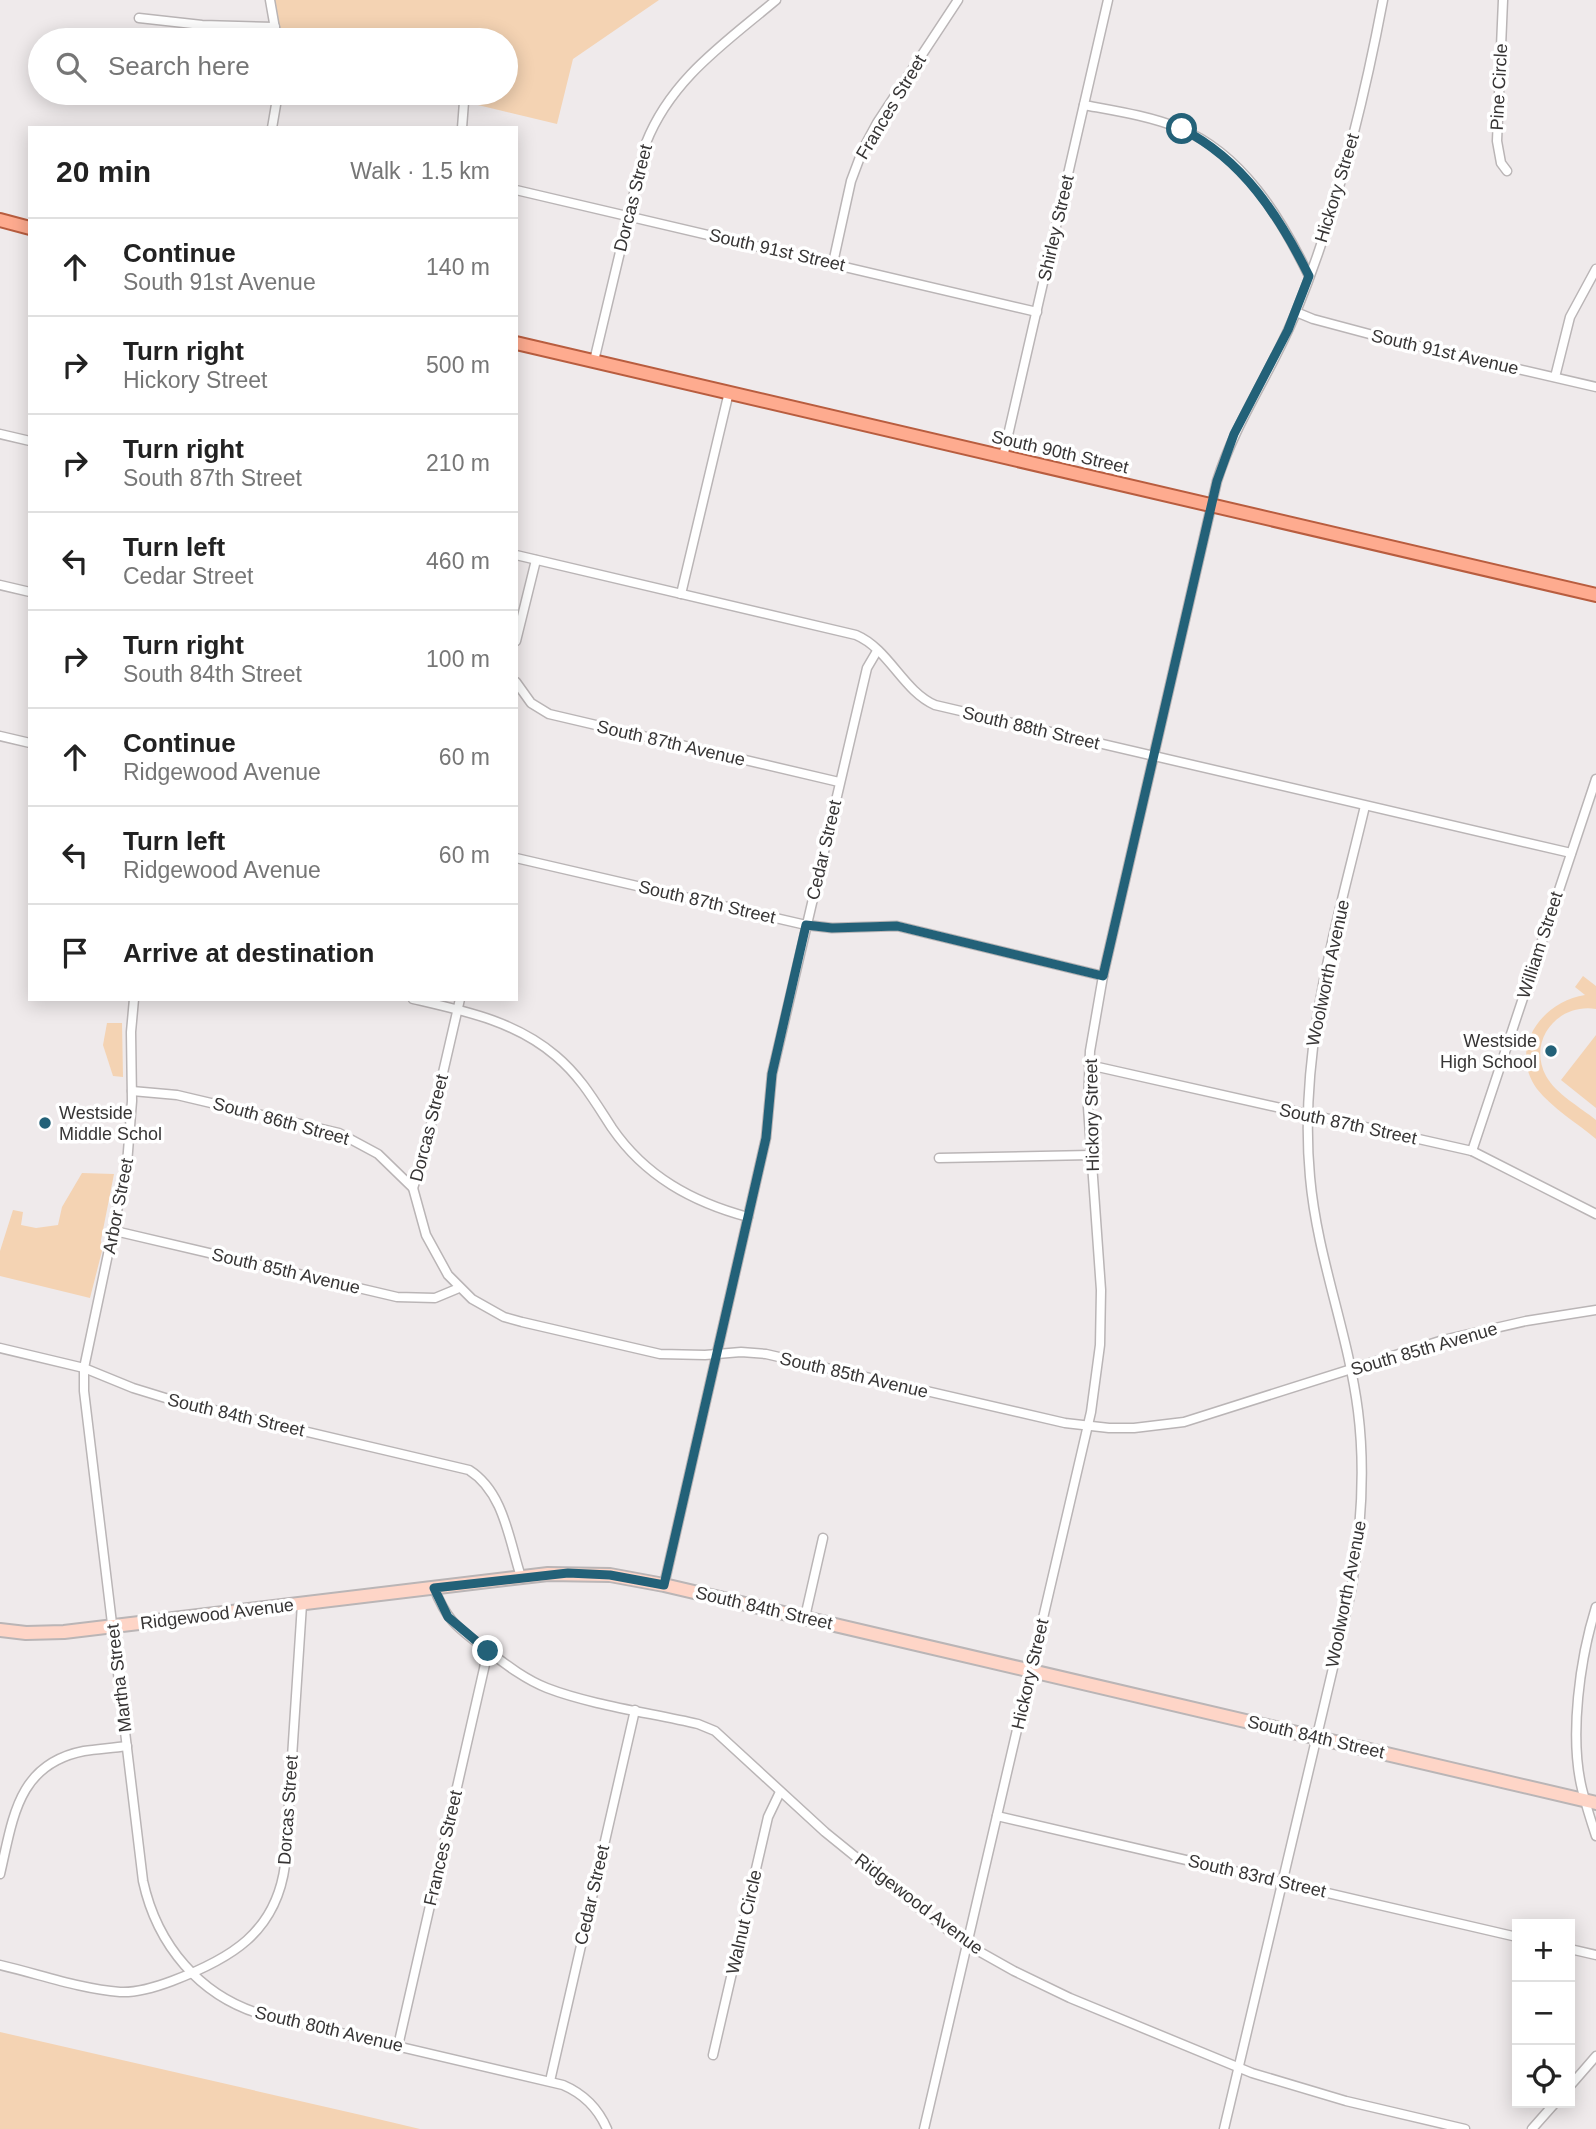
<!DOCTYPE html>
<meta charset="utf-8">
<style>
body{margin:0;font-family:Helvetica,sans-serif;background:#f6f6f6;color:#222}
.controls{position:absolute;right:21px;bottom:21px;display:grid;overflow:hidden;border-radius:0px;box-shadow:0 4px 18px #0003}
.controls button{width:63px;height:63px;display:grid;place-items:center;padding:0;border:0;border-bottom:2px solid #e0e0e0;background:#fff;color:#222;font:35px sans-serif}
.stop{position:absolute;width:21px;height:21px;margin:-16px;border:5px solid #236178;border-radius:50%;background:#fff}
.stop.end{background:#236178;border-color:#fff;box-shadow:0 2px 7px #0008}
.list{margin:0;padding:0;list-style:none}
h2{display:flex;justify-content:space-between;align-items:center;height:91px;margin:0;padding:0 28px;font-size:30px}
h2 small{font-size:23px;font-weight:400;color:#767676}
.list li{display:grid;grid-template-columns:46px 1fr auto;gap:21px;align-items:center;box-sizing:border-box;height:98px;padding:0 28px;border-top:2px solid #e0e0e0}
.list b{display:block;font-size:26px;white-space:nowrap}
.list p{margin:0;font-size:23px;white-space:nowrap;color:#767676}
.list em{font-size:23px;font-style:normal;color:#767676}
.icon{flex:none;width:38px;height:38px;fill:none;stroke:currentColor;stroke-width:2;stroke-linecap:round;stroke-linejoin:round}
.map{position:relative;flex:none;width:1596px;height:2129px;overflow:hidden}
.search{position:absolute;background:#fff;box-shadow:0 4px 18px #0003;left:28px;top:28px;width:490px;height:77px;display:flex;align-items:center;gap:18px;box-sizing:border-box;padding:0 24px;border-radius:38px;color:#767676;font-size:26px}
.panel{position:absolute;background:#fff;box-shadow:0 4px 18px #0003;left:28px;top:126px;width:490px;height:875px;border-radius:0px}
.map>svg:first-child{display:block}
</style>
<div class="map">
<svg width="1596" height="2129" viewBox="0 0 1596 2129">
<rect width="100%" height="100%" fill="#efeaeb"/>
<g fill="#f4d3b3">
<polygon points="274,0 659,0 573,59 557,124 428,93 506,93 506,40 282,40"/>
<path d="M 1583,976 L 1596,986 L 1596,1009 C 1558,1003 1527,1040 1546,1076 C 1556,1094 1580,1107 1596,1120 L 1596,1139 C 1577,1123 1552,1108 1537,1089 C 1508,1049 1541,1002 1585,995 L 1575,987 Z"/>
<polygon points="107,1023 122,1023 123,1077 113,1076 103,1045"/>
<polygon points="1596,1035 1596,1108 1561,1080"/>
<polygon points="82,1173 114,1174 101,1240 102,1251 90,1298 0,1276 0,1251 13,1210 23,1212 21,1225 36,1228 58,1225 62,1207"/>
<polygon points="0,2032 361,2115 420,2129 0,2129"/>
</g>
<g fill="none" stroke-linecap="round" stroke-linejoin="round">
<g stroke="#bab5b6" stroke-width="11">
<g id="street">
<polyline points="270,0 277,40"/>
<polyline points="1503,0 1497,141 1501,163 1507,171"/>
<polyline points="139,18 202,25 275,27"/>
<path d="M 1084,105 C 1116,111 1149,116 1179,128 C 1242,153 1281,218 1309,276"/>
<polyline points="272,128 278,93"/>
<polyline points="462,128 464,102"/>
<polyline points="516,190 1037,312"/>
<polyline points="833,263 851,181 863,149 877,123 958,0"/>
<polyline points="1296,312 1313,319 1388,339 1596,387"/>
<path d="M 594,361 L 646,143 C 671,79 725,43 776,0"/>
<polyline points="1555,377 1570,317 1596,269"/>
<polyline points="0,434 30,441"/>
<polyline points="1003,457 1108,0"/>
<path d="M 516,555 L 856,635 C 889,649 903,691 935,705 L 1571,853"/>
<polyline points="0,585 30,592"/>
<polyline points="681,594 729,392"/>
<polyline points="516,641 536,560"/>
<polyline points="516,682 531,703 549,714 839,782"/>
<polyline points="0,736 30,743"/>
<polyline points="516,858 806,925 832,928 897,926 1103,976"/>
<path d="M 134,999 L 131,1032 L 132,1101 L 127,1164 L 84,1368 L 84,1391 L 143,1881 C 157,1945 200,1997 264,2015 L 563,2085 C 584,2094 598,2108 607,2129"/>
<path d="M 413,999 C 465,1011 515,1021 556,1056 C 581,1077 595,1102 612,1128 C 645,1176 692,1202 748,1217"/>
<polyline points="460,999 424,1155 413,1188 426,1235 448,1275 472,1299 504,1317 522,1322 660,1354 705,1355 741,1352 766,1354 1065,1423 1109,1428 1134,1428 1184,1422 1443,1340 1526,1321 1596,1310"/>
<polyline points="1089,1065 1472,1151 1596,1214"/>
<polyline points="132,1091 177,1095 339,1133 378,1154 413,1188"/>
<polyline points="1472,1151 1596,779"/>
<polyline points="939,1158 1091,1155"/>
<polyline points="115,1231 397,1297 435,1298 459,1288"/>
<path d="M 0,1348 L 84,1368 L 133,1388 L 172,1400 L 469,1470 C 504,1492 509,1540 521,1577"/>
<polyline points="664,1585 766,1138 772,1074 867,668 877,651"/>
<path d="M 434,1588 C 447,1621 457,1627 484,1648 C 504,1663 524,1679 547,1688 C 591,1705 651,1713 698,1724 L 715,1731 L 825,1832 L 915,1905 L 966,1944 L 1014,1971 L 1070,1998 L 1252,2073 L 1346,2101 L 1465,2129"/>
<path d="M 1596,1607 C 1580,1658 1569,1736 1582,1789 C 1586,1805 1591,1821 1596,1836"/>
<polyline points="805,1617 823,1538"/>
<polyline points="997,1816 1517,1937"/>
<path d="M 0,1874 C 13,1819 17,1764 84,1751 C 98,1749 113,1748 127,1746"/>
<polyline points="1570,1949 1596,1955"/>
<path d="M 0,1965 C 39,1974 80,1989 120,1992 C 138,1993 156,1987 172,1981 C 230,1959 276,1933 285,1865 L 302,1604"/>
<polyline points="398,2046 488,1651"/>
<polyline points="713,2055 768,1817 780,1792"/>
<polyline points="550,2081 635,1710"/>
<polyline points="1570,2086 1596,2056"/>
<path d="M 924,2129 L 1091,1412 L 1100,1345 L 1101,1290 L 1088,1107 L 1090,1051 L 1103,976 L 1217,481 C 1236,420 1273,370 1296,312 C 1337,212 1363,106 1383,0"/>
<path d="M 1224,2129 L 1350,1596 C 1361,1534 1366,1474 1358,1411 C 1348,1332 1317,1257 1310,1177 C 1298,1050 1336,928 1365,806"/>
<polyline points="1532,2129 1555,2103"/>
</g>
</g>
<g stroke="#bab5b6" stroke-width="16">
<polyline id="secondary" points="0,1630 26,1633 64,1632 548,1574 610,1575 664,1585 1596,1803"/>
</g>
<g stroke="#b85d3f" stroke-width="16">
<g id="primary">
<polyline points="0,220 30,228"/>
<polyline points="516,343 1596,595"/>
</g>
</g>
<use href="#street" stroke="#fff" stroke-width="8"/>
<use href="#secondary" stroke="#fed5c7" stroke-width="12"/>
<use href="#primary" stroke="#feab8f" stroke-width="12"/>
</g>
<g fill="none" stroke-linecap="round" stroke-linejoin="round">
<path stroke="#236178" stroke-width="9" d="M 488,1651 L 448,1617 L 434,1588 L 568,1573 L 610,1575 L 664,1585 L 766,1138 L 772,1074 L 806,925 L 832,928 L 897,926 L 1103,976 L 1217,481 L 1234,434 L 1288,330 L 1309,276 C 1279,216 1243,160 1182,129"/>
</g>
<g fill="#236178" stroke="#fff" stroke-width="2.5">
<circle cx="1551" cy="1051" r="7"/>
<circle cx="45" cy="1123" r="7"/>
</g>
<g text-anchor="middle" stroke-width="7" stroke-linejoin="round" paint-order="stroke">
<g font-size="18" fill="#373535" stroke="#fff">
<text transform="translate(1499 87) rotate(-87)" y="6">Pine Circle</text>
<text transform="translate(891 107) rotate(-59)" y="6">Frances Street</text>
<text transform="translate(1337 188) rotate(-73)" y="6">Hickory Street</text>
<text transform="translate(633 198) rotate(-76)" y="6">Dorcas Street</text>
<text transform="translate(1056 228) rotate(-77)" y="6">Shirley Street</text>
<text transform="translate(777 250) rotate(13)" y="6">South 91st Street</text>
<text transform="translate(1445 352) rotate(13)" y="6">South 91st Avenue</text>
<text transform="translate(1060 452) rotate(13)" y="6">South 90th Street</text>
<text transform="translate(1031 728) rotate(13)" y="6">South 88th Street</text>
<text transform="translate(671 743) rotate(13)" y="6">South 87th Avenue</text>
<text transform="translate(824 850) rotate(-77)" y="6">Cedar Street</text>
<text transform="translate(707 902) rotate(13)" y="6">South 87th Street</text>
<text transform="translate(1540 945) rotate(-72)" y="6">William Street</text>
<text transform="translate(1328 973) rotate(-78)" y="6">Woolworth Avenue</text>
<text transform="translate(1092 1115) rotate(-91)" y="6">Hickory Street</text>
<text transform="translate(281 1121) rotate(15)" y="6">South 86th Street</text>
<text transform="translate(1348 1124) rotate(12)" y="6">South 87th Street</text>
<text transform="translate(429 1128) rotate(-76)" y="6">Dorcas Street</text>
<text transform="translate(118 1206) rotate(-79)" y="6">Arbor Street</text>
<text transform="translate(286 1271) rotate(13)" y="6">South 85th Avenue</text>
<text transform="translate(1424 1349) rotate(-16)" y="6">South 85th Avenue</text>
<text transform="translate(854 1375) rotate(13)" y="6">South 85th Avenue</text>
<text transform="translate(236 1415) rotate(13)" y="6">South 84th Street</text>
<text transform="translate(1346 1594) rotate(-79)" y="6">Woolworth Avenue</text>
<text transform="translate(764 1608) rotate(13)" y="6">South 84th Street</text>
<text transform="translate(217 1614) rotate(-7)" y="6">Ridgewood Avenue</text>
<text transform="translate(1030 1674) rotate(-77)" y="6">Hickory Street</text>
<text transform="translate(119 1678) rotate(-97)" y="6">Martha Street</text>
<text transform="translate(1316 1737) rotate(13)" y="6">South 84th Street</text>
<text transform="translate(288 1810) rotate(-86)" y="6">Dorcas Street</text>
<text transform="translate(443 1848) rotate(-77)" y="6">Frances Street</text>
<text transform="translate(1257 1876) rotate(13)" y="6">South 83rd Street</text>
<text transform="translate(592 1895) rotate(-77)" y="6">Cedar Street</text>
<text transform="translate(919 1904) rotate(37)" y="6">Ridgewood Avenue</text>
<text transform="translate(744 1922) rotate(-77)" y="6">Walnut Circle</text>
<text transform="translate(329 2029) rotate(13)" y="6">South 80th Avenue</text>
</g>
<g font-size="18" fill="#373535" stroke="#fff" text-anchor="end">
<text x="1537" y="1047">Westside<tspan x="1537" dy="21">High School</tspan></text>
<text x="59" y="1119" text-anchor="start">Westside<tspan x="59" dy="21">Middle Schol</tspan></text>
</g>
</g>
</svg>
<div class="controls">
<button>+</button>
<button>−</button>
<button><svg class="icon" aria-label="locate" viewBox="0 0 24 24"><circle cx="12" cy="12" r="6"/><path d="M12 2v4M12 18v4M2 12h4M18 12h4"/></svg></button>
</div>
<div class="stop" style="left:1182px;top:129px"></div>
<div class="stop end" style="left:488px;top:1651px"></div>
<div class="search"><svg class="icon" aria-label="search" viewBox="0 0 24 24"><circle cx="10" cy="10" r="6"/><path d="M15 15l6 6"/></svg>Search here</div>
<section class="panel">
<h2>20 min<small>Walk · 1.5 km</small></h2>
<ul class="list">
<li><svg class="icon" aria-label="ahead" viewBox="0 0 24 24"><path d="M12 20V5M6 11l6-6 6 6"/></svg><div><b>Continue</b><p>South 91st Avenue</p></div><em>140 m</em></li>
<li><svg class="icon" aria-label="right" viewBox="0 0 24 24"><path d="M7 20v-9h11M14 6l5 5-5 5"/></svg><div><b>Turn right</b><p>Hickory Street</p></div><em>500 m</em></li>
<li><svg class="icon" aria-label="right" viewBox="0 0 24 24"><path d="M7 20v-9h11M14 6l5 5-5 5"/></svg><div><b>Turn right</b><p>South 87th Street</p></div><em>210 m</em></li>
<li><svg class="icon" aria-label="left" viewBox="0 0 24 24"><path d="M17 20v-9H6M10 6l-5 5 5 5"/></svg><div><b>Turn left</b><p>Cedar Street</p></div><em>460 m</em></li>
<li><svg class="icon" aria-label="right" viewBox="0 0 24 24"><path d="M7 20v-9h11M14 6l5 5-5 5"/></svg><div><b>Turn right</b><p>South 84th Street</p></div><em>100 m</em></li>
<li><svg class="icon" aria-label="ahead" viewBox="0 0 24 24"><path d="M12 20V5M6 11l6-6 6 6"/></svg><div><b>Continue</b><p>Ridgewood Avenue</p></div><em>60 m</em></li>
<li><svg class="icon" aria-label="left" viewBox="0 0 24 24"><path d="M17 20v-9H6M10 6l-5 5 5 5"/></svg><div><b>Turn left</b><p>Ridgewood Avenue</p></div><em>60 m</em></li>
<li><svg class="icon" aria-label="arrive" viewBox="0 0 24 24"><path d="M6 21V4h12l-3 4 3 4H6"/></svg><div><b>Arrive at destination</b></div></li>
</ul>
</section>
</div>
